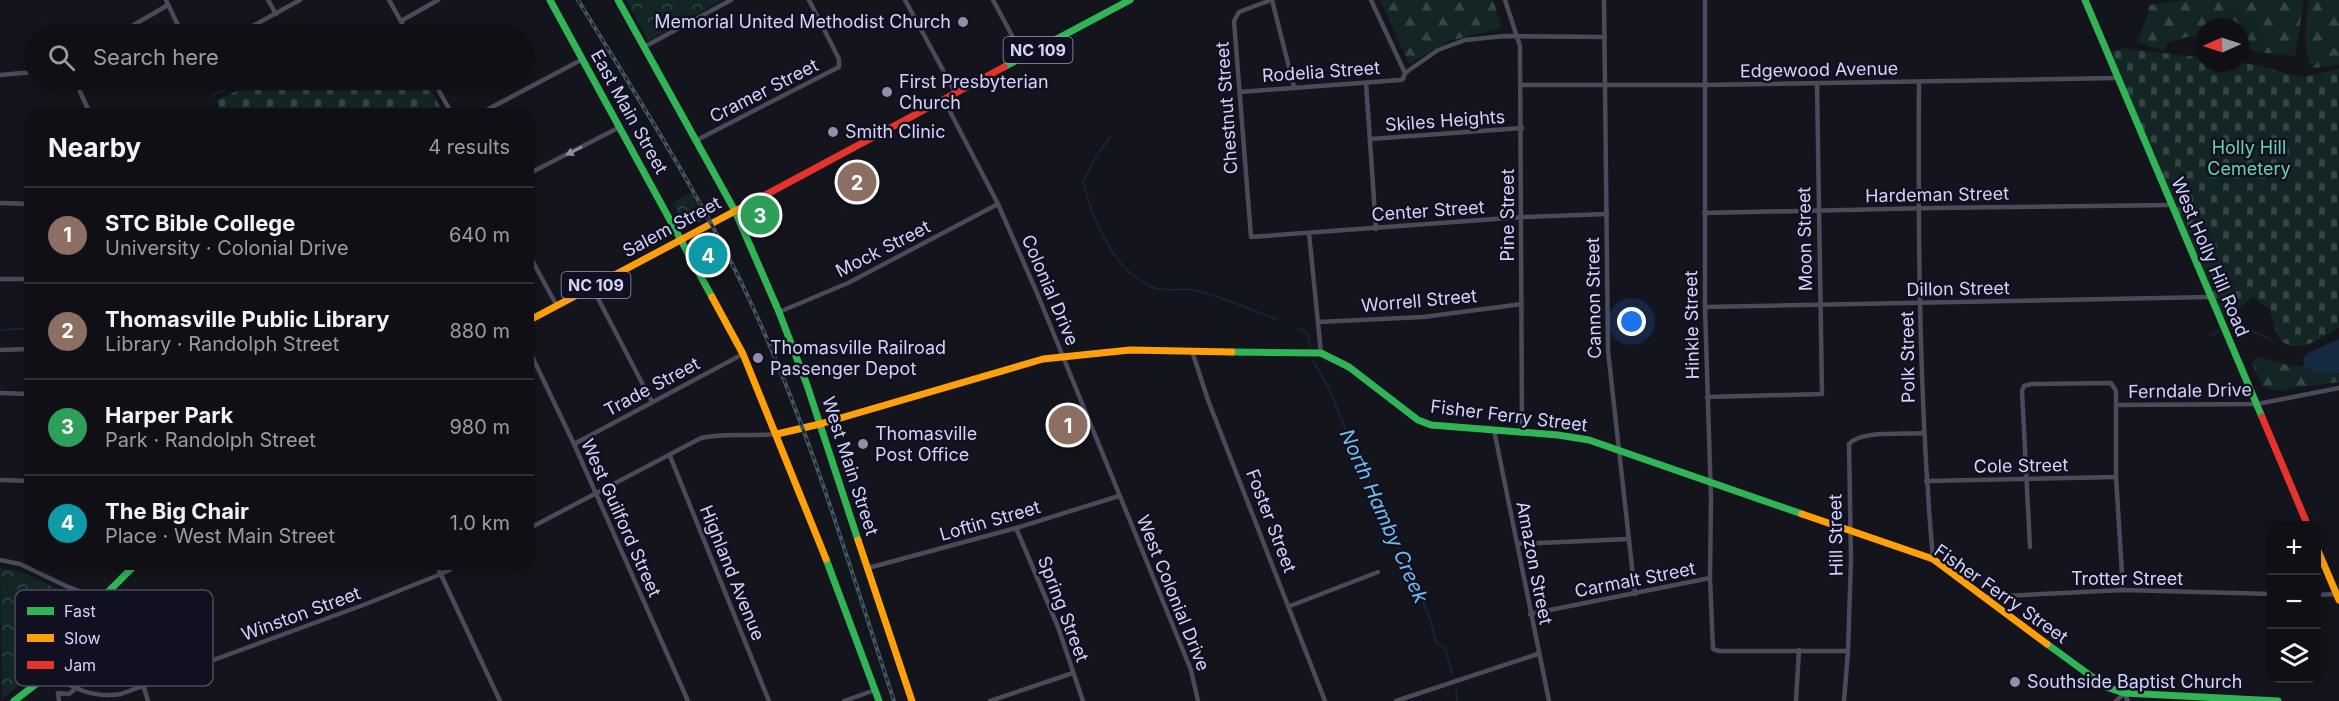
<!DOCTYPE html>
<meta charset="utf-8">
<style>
body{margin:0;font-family:Inter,sans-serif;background:#18181e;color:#f1f3f6}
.controls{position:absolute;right:18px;bottom:18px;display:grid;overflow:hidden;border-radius:12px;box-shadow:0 3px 9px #0003}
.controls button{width:54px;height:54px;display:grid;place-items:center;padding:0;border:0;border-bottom:2px solid #2f2f34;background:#0f0f15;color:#f1f3f6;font:30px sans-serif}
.compass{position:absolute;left:2195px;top:18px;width:54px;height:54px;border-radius:50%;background:#0f0f15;box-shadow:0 3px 9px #0003;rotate:267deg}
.you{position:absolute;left:1632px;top:322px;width:21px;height:21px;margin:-15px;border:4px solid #fff;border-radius:50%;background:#1a73e8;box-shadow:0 0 0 9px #1a73e833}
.badge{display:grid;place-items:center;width:39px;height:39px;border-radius:50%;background:#9190ac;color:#fff;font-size:20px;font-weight:700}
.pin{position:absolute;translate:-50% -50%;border:3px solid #fff;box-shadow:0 2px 6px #0006}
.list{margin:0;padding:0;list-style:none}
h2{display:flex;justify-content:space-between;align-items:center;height:78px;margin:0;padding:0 24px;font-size:26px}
h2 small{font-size:20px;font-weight:400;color:#9b9ca0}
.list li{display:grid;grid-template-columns:39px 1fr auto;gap:18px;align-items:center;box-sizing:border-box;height:96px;padding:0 24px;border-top:2px solid #2f2f34}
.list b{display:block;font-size:22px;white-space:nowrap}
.list p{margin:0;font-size:20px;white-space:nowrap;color:#9b9ca0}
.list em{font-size:20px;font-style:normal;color:#9b9ca0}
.icon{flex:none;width:33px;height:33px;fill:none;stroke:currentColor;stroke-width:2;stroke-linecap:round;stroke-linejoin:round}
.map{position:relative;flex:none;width:2339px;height:701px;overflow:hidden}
.search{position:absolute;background:#0f0f15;box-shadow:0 3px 9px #0003;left:24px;top:24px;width:510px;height:66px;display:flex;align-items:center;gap:15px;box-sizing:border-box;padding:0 21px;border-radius:33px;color:#9b9ca0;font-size:22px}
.panel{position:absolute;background:#0f0f15;box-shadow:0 3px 9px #0003;left:24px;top:108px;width:510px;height:462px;border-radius:18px}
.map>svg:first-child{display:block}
</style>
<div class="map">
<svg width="2339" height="701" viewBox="0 0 2339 701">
<defs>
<pattern id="forest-firs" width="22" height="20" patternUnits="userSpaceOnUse" patternTransform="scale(1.5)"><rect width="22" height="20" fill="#132625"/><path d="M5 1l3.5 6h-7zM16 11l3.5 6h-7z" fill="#344546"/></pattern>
<pattern id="cemetery-stones" width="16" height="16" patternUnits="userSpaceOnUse" patternTransform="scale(1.5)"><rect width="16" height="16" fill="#132625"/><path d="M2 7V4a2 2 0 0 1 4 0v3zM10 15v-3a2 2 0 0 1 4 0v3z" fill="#344546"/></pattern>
<pattern id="park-crowns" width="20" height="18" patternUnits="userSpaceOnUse" patternTransform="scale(1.5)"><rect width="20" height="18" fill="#132625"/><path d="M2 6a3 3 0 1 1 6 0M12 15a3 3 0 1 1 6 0" fill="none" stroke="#344546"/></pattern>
</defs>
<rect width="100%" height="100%" fill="#14141c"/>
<g fill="url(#forest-firs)">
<polygon points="1380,0 1493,0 1502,28 1449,41 1409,64"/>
<polygon points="2186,0 2304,0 2295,56 2258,52 2240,45 2240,27 2204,27 2204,37 2186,37 2168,43 2164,51 2137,42 2148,14 2149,5"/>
<path d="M 2309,0 L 2339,0 L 2339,65 L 2312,68 C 2301,44 2306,25 2309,0 Z"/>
<path d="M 2257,357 C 2274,359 2287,368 2304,366 C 2313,373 2328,374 2339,373 L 2339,382 L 2274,391 L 2262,385 L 2252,363 Z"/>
</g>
<g fill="url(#cemetery-stones)">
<path d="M 2121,48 L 2204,58 L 2204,63 L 2241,62 L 2303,77 L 2339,69 L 2339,327 C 2320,338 2299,357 2279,339 L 2269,309 L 2253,297 L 2222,321 L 2108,54 Z"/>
<polygon points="263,80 425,80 444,114 222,114 216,100"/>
</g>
<g fill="url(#park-crowns)">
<polygon points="626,0 722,0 648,41"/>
<polygon points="691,193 705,219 689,226 684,224 673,203"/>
<polygon points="766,204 772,217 752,227 749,219 751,213"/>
<polygon points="0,568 23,572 86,603 42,666 2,699"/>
</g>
<polygon fill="#152940" points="2339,339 2339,373 2317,374 2304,366 2303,360 2306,354"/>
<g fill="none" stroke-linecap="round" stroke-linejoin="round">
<g stroke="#152940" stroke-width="1.5">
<polyline points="211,97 216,93 254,80"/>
<path d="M 1110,138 L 1099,152 L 1083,182 C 1093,221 1113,270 1152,287 C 1166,293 1183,287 1198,291 C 1224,298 1250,309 1276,319"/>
<polyline points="2237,328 2252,331 2270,339"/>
<polyline points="1299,329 1307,333 1311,348"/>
<polyline points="0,330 30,328"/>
<polyline points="2211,335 2219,331"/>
<polyline points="1313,361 1329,388 1357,458 1376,493 1384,520 1406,560 1430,619 1436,642 1445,648 1452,673"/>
<polyline points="1456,690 1457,701"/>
</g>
<g stroke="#4a4a5b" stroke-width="4.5">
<polyline points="166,0 182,34"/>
<polyline points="268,0 276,14"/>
<polyline points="389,0 408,34"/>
<polyline points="905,0 956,94"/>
<polyline points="993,0 1024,58"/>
<polyline points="1271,0 1239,12 1234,21 1251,237 1522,217 1607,214"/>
<polyline points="1272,0 1294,87"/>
<polyline points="1371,0 1405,73"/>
<polyline points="1505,0 1520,46 1522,432"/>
<polyline points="1604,0 1608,351 1635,594"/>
<polyline points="1705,0 1705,307 1711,499 1710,578 1713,649 1719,651 1848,651"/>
<polyline points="401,21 438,0"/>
<polyline points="118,34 168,5"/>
<polyline points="238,34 300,0"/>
<polyline points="644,47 731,0"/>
<polyline points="0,75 34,72"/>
<polyline points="75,80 90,114"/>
<polyline points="433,80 452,114"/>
<path d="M 1919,82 C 1918,241 1919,400 1933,559"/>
<polyline points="1366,83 1376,229"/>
<polyline points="1521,85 1705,85 2118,78"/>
<polyline points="1240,92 1400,80 1403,79 1405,73 1438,50 1465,40 1504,36 1605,37"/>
<polyline points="944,100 998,204 1037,293 1191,670 1198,701"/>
<polyline points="479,114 583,59"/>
<polyline points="1370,139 1522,128"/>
<polyline points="697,140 839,67 839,59 809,0"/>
<polyline points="528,174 620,127"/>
<polyline points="0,203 30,204"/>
<polyline points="1704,213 1933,208 2171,205"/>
<polyline points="1309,233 1321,353"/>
<polyline points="528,253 557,306"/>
<polyline points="0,279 30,279"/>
<polyline points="592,287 652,402"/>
<polyline points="1705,307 2211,297"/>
<polyline points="779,312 848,283 998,204"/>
<polyline points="1318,322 1423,317 1522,304"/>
<polyline points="528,348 574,444 688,701"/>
<polyline points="0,350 30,349"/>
<polyline points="1192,351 1208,400 1325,701"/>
<polyline points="0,393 30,394"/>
<polyline points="1707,397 1822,394 1817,83"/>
<polyline points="2117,405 2257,404 2339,388"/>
<polyline points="1494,430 1549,701"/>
<polyline points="574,444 743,354"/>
<polyline points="670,456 769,701"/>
<polyline points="0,480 30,481"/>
<polyline points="1926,481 2116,477"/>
<polyline points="1016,528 1058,627 1083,701"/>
<path d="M 528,529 L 701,438 C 726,432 751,437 777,434"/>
<polyline points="1517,544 1628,539"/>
<polyline points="2030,547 2022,391 2024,386 2031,384 2111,383 2116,391 2116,477 2123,590"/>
<polyline points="0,560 20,564 66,586 100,599"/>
<polyline points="436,564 500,701"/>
<polyline points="868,568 1016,528 1119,496"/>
<polyline points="113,587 148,701"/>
<polyline points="2316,595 2337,594"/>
<polyline points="1985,597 2123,590 2272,594"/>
<polyline points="1290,606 1378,572"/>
<polyline points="1530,614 1710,578"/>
<path d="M 48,672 C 71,687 92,699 121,694 L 366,604 L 441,574 L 461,564"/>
<polyline points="2124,693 2128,701"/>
<polyline points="59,701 58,693 69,694 75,689"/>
<polyline points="844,701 875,690"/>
<polyline points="990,701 1073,673"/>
<polyline points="1396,701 1538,654"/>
<polyline points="1796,701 1799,650"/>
<path d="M 1844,701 L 1848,651 L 1851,560 L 1849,444 C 1861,430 1903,435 1923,433"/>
<polyline points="2116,701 2124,693"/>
</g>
<g stroke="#30b455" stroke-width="7">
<polyline points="550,0 712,297"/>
<polyline points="618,0 735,211 779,312 807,385 858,540"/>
<polyline points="2085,0 2262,417"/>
<polyline points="1004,67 1130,0"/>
<polyline points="1232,352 1321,353 1349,367 1418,420 1431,425 1558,435 1589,440 1802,514"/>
<polyline points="826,559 879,701"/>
<polyline points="2047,644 2106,687 2124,693 2278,701"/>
<polyline points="14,701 40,681 100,600 136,564"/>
</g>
<g stroke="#ff9f0a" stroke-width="7">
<polyline points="712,297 743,354 826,559"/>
<polyline points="528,321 754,201"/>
<polyline points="777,434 820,424 1043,359 1130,350 1232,352"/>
<polyline points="1802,514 1933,559 2047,644"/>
<polyline points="858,540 912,701"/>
<polyline points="2316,546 2339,600"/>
</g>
<g stroke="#e5322d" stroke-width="7">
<polyline points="754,201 1004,67"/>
<polyline points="2262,417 2308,526"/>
</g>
<g stroke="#435762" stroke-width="4">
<path id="rail" d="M 578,0 C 640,102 706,203 755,312 C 812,437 851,571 894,701"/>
</g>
<use href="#rail" stroke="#111020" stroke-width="1.5" stroke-dasharray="4.5" stroke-linecap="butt"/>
</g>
<defs><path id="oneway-solid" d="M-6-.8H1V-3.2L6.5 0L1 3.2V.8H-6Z" transform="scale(1.5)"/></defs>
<use fill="#8f8eaa" href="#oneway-solid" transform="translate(574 151) rotate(153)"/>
<g fill="#9190ac" stroke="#111020" stroke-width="2">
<circle cx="963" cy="22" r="6"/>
<circle cx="887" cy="92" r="6"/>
<circle cx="833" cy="132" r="6"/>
<circle cx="758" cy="358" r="6"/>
<circle cx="863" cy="444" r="6"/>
<circle cx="2015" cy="682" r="6"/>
</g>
<g text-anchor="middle" stroke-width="5" stroke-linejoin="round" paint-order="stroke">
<g fill="#111020" stroke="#9a98b9" stroke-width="1.5">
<rect x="1003.5" y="37" width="69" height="26" rx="4.5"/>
<rect x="561.5" y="272" width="69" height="26" rx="4.5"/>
</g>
<g font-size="16" font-weight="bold" fill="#d4d3fa">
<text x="1038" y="56">NC 109</text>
<text x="596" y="291">NC 109</text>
</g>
<g font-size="18" fill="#d4d3fa" stroke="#111020" text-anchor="start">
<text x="951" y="28" text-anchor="end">Memorial United Methodist Church</text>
<text x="899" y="88">First Presbyterian<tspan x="899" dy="21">Church</tspan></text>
<text x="845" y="138">Smith Clinic</text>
<text x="770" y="354">Thomasville Railroad<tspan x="770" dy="21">Passenger Depot</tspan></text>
<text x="875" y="440">Thomasville<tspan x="875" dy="21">Post Office</tspan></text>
<text x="2027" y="688">Southside Baptist Church</text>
</g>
<g font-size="18" fill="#d4d3fa" stroke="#111020">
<text transform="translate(1819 70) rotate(-1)" y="6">Edgewood Avenue</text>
<text transform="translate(1321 72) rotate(-4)" y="6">Rodelia Street</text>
<text transform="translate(764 91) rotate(-27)" y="6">Cramer Street</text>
<text transform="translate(1227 108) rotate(-94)" y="6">Chestnut Street</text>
<text transform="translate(629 112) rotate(61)" y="6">East Main Street</text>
<text transform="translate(1445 121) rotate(-4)" y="6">Skiles Heights</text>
<text transform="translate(1937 195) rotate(-1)" y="6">Hardeman Street</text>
<text transform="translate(1428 211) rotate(-4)" y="6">Center Street</text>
<text transform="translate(1508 215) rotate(-90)" y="6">Pine Street</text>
<text transform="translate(672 227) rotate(-28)" y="6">Salem Street</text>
<text transform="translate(1805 239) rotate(-91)" y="6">Moon Street</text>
<text transform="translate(883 249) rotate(-27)" y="6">Mock Street</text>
<text transform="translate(2210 257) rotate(67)" y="6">West Holly Hill Road</text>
<text transform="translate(1958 289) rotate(-1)" y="6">Dillon Street</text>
<text transform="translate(1050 290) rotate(67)" y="6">Colonial Drive</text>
<text transform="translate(1594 298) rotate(-91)" y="6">Cannon Street</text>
<text transform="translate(1419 301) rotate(-5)" y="6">Worrell Street</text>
<text transform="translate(1692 325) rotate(-91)" y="6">Hinkle Street</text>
<text transform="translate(1908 357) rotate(-91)" y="6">Polk Street</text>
<text transform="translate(652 387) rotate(-28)" y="6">Trade Street</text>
<text transform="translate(2190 391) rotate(-1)" y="6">Ferndale Drive</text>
<text transform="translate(1509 416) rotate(7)" y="6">Fisher Ferry Street</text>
<text transform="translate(850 466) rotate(72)" y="6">West Main Street</text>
<text transform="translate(2021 466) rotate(-1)" y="6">Cole Street</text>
<text transform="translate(621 518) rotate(66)" y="6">West Guilford Street</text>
<text transform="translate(990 521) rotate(-16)" y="6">Loftin Street</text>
<text transform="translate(1271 521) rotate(69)" y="6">Foster Street</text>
<text transform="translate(1836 535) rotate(-91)" y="6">Hill Street</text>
<text transform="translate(1534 563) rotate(79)" y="6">Amazon Street</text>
<text transform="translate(732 573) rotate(68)" y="6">Highland Avenue</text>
<text x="2127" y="585">Trotter Street</text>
<text transform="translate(1635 580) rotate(-11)" y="6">Carmalt Street</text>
<text transform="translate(1173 593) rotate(68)" y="6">West Colonial Drive</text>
<text transform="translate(2001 594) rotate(35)" y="6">Fisher Ferry Street</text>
<text transform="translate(1063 609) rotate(69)" y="6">Spring Street</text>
<text transform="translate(301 614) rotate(-20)" y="6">Winston Street</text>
</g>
<g font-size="18" fill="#68d1ac" stroke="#111020">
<text x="2249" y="154">Holly Hill<tspan x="2249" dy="21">Cemetery</tspan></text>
</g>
<g font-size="20" font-style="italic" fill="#6ebfed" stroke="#111020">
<text transform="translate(1384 516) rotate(66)" y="7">North Hamby Creek</text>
</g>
</g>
<rect x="15" y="590" width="198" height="96" rx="9" fill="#111020" stroke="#4c4a61" stroke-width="1.5"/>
<rect x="27" y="607" width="27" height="8" fill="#30b455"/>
<rect x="27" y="634" width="27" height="8" fill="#ff9f0a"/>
<rect x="27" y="661" width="27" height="8" fill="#e5322d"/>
<g font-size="16" fill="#d4d3fa">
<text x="64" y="617">Fast</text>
<text x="64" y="644">Slow</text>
<text x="64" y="671">Jam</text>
</g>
</svg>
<div class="controls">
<button>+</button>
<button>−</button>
<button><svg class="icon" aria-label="layers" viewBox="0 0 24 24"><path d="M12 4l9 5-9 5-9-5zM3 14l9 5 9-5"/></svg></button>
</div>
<svg class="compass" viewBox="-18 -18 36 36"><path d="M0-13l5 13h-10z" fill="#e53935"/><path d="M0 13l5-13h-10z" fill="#9b9ca0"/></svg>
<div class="you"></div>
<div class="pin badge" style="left:1068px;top:425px;background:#8d6e63">1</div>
<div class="pin badge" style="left:857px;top:182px;background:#8d6e63">2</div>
<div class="pin badge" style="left:760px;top:215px;background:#2e9e5b">3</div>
<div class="pin badge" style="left:708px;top:255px;background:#0f9aa8">4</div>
<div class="search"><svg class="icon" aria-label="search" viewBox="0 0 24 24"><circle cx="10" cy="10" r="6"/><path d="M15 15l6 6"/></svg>Search here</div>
<section class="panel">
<h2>Nearby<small>4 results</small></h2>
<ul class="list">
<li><span class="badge" style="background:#8d6e63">1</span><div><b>STC Bible College</b><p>University · Colonial Drive</p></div><em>640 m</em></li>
<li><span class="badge" style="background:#8d6e63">2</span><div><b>Thomasville Public Library</b><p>Library · Randolph Street</p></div><em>880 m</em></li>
<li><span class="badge" style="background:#2e9e5b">3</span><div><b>Harper Park</b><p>Park · Randolph Street</p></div><em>980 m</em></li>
<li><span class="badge" style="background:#0f9aa8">4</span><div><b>The Big Chair</b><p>Place · West Main Street</p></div><em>1.0 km</em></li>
</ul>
</section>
</div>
